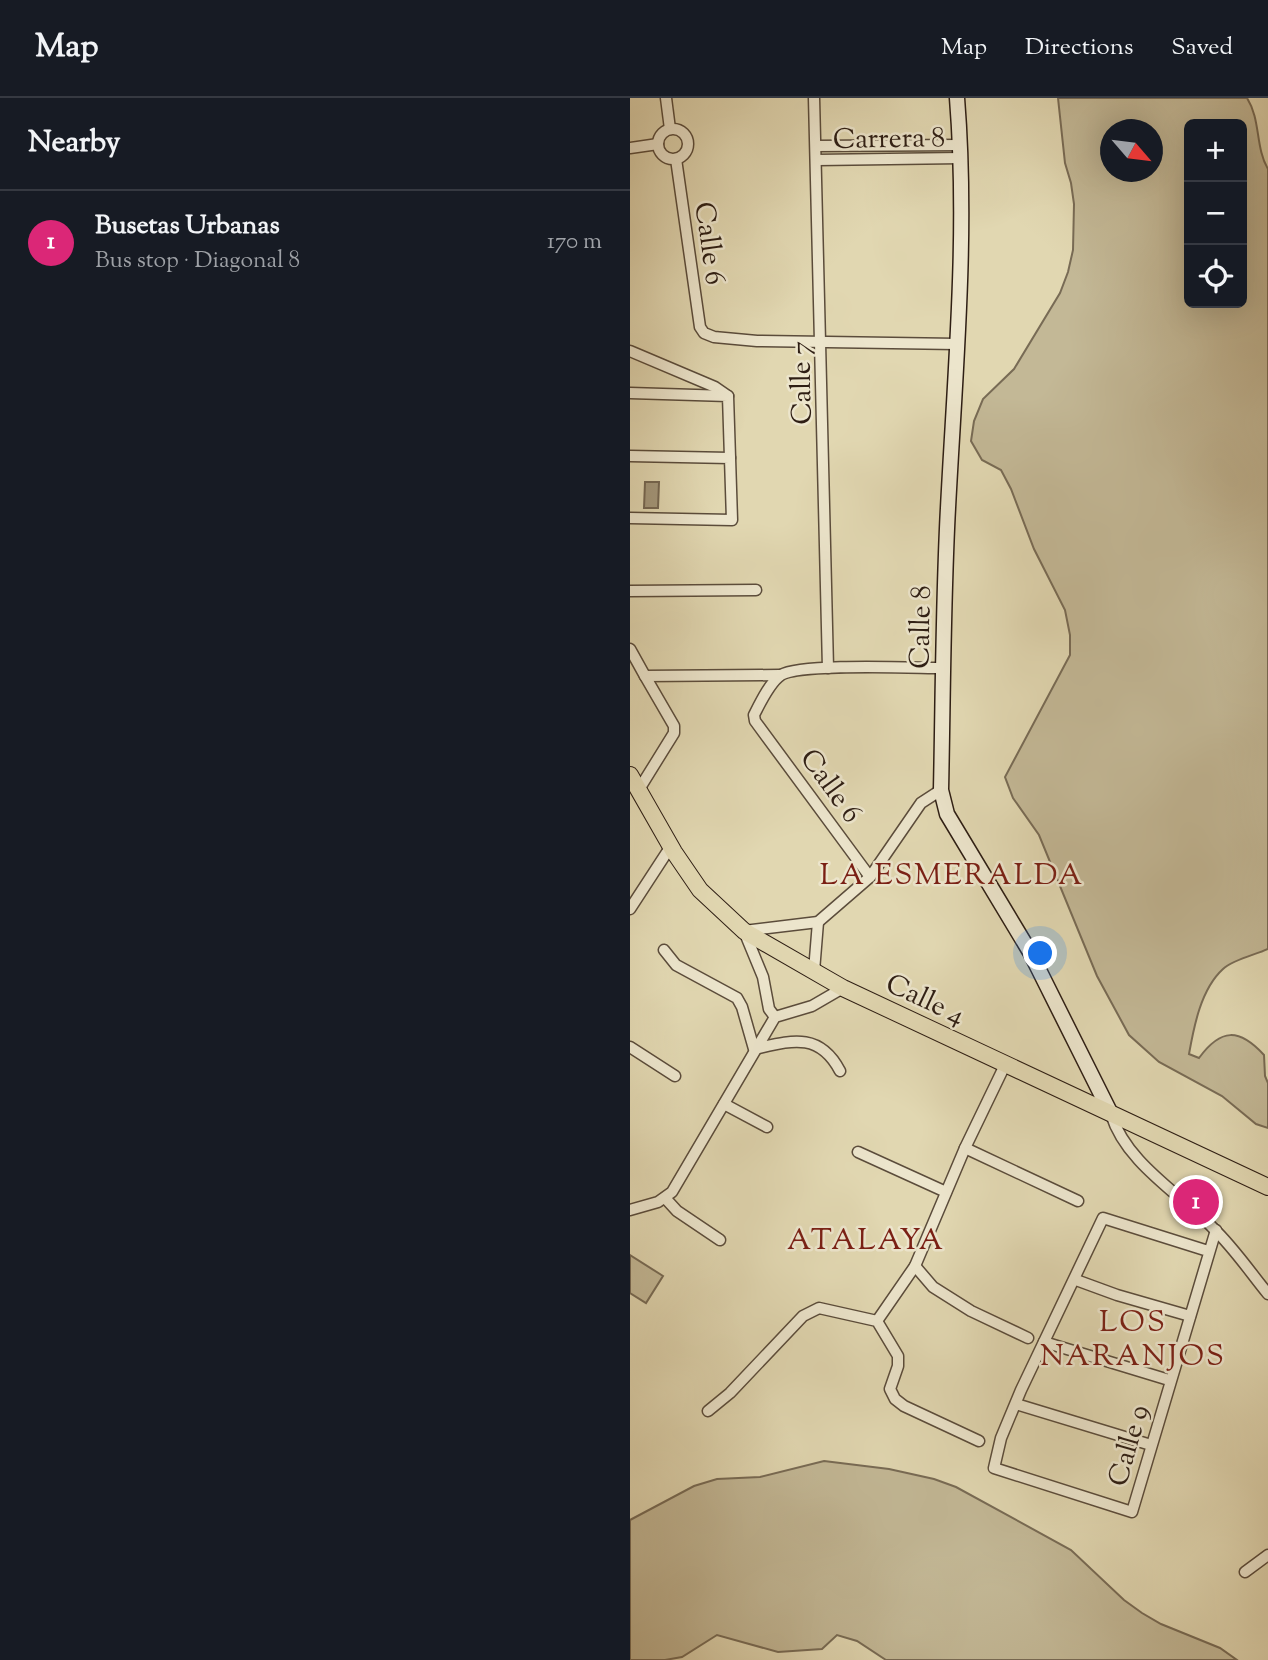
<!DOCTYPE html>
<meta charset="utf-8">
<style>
body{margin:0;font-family:"Sorts Mill Goudy",serif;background:#242831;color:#f1f3f6}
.controls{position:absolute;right:21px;top:21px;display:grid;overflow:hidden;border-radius:10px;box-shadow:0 7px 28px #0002}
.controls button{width:63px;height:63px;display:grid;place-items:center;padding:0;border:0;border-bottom:2px solid #363941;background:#171b24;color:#f1f3f6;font:35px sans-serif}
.compass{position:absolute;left:470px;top:21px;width:63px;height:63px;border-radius:50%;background:#171b24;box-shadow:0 7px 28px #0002;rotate:118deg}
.you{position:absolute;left:411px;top:856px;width:24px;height:24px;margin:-18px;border:5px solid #fff;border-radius:50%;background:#1a73e8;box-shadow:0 0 0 10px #1a73e833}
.badge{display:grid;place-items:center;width:46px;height:46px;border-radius:50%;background:#db2777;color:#fff;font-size:23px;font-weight:700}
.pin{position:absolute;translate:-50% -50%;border:4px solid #fff;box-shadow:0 2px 7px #0006}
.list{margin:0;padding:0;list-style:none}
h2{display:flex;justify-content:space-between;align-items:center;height:91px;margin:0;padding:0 28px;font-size:30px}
h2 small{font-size:23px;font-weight:400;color:#9ea1a6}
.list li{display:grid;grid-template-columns:46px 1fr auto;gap:21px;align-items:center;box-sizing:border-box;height:105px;padding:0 28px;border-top:2px solid #363941}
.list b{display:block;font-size:26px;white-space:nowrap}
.list p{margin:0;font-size:23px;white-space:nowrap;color:#9ea1a6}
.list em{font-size:23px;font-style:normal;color:#9ea1a6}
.icon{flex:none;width:38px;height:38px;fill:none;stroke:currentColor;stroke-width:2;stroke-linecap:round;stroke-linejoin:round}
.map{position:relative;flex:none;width:638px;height:1562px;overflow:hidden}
header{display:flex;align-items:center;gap:42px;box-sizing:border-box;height:98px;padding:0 35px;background:#171b24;border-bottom:2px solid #363941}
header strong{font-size:33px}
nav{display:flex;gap:38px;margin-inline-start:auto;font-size:24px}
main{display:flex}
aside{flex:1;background:#171b24}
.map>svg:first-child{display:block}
</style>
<header>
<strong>Map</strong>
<nav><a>Map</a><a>Directions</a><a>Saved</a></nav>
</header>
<main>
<aside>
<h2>Nearby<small></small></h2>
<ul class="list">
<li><span class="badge">1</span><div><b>Busetas Urbanas</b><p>Bus stop · Diagonal 8</p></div><em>170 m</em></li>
</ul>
</aside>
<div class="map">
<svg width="638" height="1562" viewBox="0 0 638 1562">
<rect width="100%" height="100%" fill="#e1d7b1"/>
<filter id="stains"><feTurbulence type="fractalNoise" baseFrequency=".00286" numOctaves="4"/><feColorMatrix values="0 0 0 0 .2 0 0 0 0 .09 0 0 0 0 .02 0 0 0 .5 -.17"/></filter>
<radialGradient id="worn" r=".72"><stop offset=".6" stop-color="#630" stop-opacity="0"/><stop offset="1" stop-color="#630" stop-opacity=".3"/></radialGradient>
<g fill="#c3b896" stroke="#786b55" stroke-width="2" fill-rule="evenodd">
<path d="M 428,0 L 617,0 C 631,22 625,49 638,71 L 638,851 C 625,857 604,861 593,871 C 571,891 564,928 559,956 L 569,960 C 591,930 609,930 634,957 L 635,978 L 638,985 L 638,1030 L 626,1026 L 592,998 L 529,964 L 499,937 L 467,878 L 409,737 L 383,700 L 375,679 L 440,557 L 440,537 L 435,512 L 404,451 L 381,391 L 371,372 L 352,362 L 341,343 L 344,323 L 353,301 L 384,271 L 430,195 L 438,174 L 443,152 L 444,106 L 441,85 L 435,65 ZM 612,26 L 612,205 L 559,205 L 559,26 ZM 480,32 L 522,32 L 522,74 L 480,74 Z"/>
<polygon points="0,1157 33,1178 16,1205 0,1195"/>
<polygon points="194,1363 259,1371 304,1381 326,1389 441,1452 494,1502 512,1515 531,1526 590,1550 607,1562 256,1562 227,1543 207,1537 192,1551 148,1554 87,1537 52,1559 35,1562 0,1562 0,1422 64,1388 87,1381 130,1379"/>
</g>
<polygon fill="#a4987c" stroke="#756752" stroke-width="2" points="15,384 29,384 28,410 14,410"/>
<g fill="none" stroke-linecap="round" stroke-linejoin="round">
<g stroke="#5b4c3b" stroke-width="13">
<g id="minor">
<polyline points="36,0 40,31"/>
<polyline points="184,0 198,570"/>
<circle cx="43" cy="46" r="15"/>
<polyline points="186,48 331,47"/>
<polyline points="0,50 28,46"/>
<polyline points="46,61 70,229 74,235 84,239 127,243 327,246"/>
<polyline points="187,62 331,60"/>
<polyline points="0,253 85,289 98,298"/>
<polyline points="0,295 98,298 100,360"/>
<polyline points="0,358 100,360 102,422 0,420"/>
<polyline points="0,493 126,492"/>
<polyline points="0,551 15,578 150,577"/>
<polyline points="8,693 44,635 44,628 15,578"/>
<path d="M 240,779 L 125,623 L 124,617 C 130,605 140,584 151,577 C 171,565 284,570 313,570"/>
<polyline points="0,811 41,748"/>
<path d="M 34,852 L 46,867 L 107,900 L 112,909 L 124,951 C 160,943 189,933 210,973"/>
<polyline points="184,873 188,824"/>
<polyline points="145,919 139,911 133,879 114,833 188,824 240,779 291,705 311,692"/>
<polyline points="0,949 45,978"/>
<polyline points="94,1006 137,1029"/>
<path d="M 481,1016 C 496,1065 549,1095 583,1130 C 604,1150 620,1174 638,1196"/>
<polyline points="335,1050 448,1103"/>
<polyline points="228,1054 316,1094"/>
<polyline points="36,1101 47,1113 90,1142"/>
<polyline points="0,1112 28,1104 42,1094 145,919 182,908 213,890"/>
<polyline points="578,1153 473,1120 391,1292 371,1340 364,1370 502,1414 586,1132"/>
<polyline points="285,1168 303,1189 341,1213 398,1240"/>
<polyline points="446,1182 487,1197 560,1218"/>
<polyline points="247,1223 285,1168 335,1050 375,967"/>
<polyline points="414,1244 539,1282"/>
<polyline points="386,1306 521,1347"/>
<polyline points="78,1313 100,1295 173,1218 189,1210 247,1223 268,1258 268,1268 260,1291 265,1301 274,1308 349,1343"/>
<polyline points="615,1474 638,1457"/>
</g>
</g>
<g stroke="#2e1e14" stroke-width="17">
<path id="secondary" d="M 327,0 C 338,136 325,274 318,410 C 313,504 313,598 311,692 L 317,716 L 400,854 L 481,1016"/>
</g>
<g stroke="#2e1e14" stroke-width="18">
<polyline id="primary" points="0,677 44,754 70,792 114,833 213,890 638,1089"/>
</g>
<use href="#minor" stroke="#ece5cc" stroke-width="10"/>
<use href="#secondary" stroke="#ece5cc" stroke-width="14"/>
<use href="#primary" stroke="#e1d7b1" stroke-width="16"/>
</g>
<g text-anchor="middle" stroke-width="5" stroke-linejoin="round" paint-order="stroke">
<g font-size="28" fill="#2e1e14" stroke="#ece5cc">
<text transform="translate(259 39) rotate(-1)" y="10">Carrera 8</text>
<text transform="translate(81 145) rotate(82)" y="10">Calle 6</text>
<text transform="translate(170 285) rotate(-91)" y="10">Calle 7</text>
<text transform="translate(289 529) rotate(-89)" y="10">Calle 8</text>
<text transform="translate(202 687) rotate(54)" y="10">Calle 6</text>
<text transform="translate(296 900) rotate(25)" y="10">Calle 4</text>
<text transform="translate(497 1347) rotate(-74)" y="10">Calle 9</text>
</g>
<g font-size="30" letter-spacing="2" fill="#7a1f14" stroke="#ece5cc">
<text x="322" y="786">LA ESMERALDA</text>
<text x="236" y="1151">ATALAYA</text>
<text x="503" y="1233">LOS<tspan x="503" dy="34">NARANJOS</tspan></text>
</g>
</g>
<rect width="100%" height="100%" filter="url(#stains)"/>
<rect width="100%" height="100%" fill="url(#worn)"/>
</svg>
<div class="controls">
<button>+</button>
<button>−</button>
<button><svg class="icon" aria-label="locate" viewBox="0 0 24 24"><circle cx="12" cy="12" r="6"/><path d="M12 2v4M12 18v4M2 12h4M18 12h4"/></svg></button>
</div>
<svg class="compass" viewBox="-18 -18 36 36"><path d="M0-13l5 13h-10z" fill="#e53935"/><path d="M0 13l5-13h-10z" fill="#9ea1a6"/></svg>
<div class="you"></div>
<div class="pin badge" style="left:566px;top:1104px">1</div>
</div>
</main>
